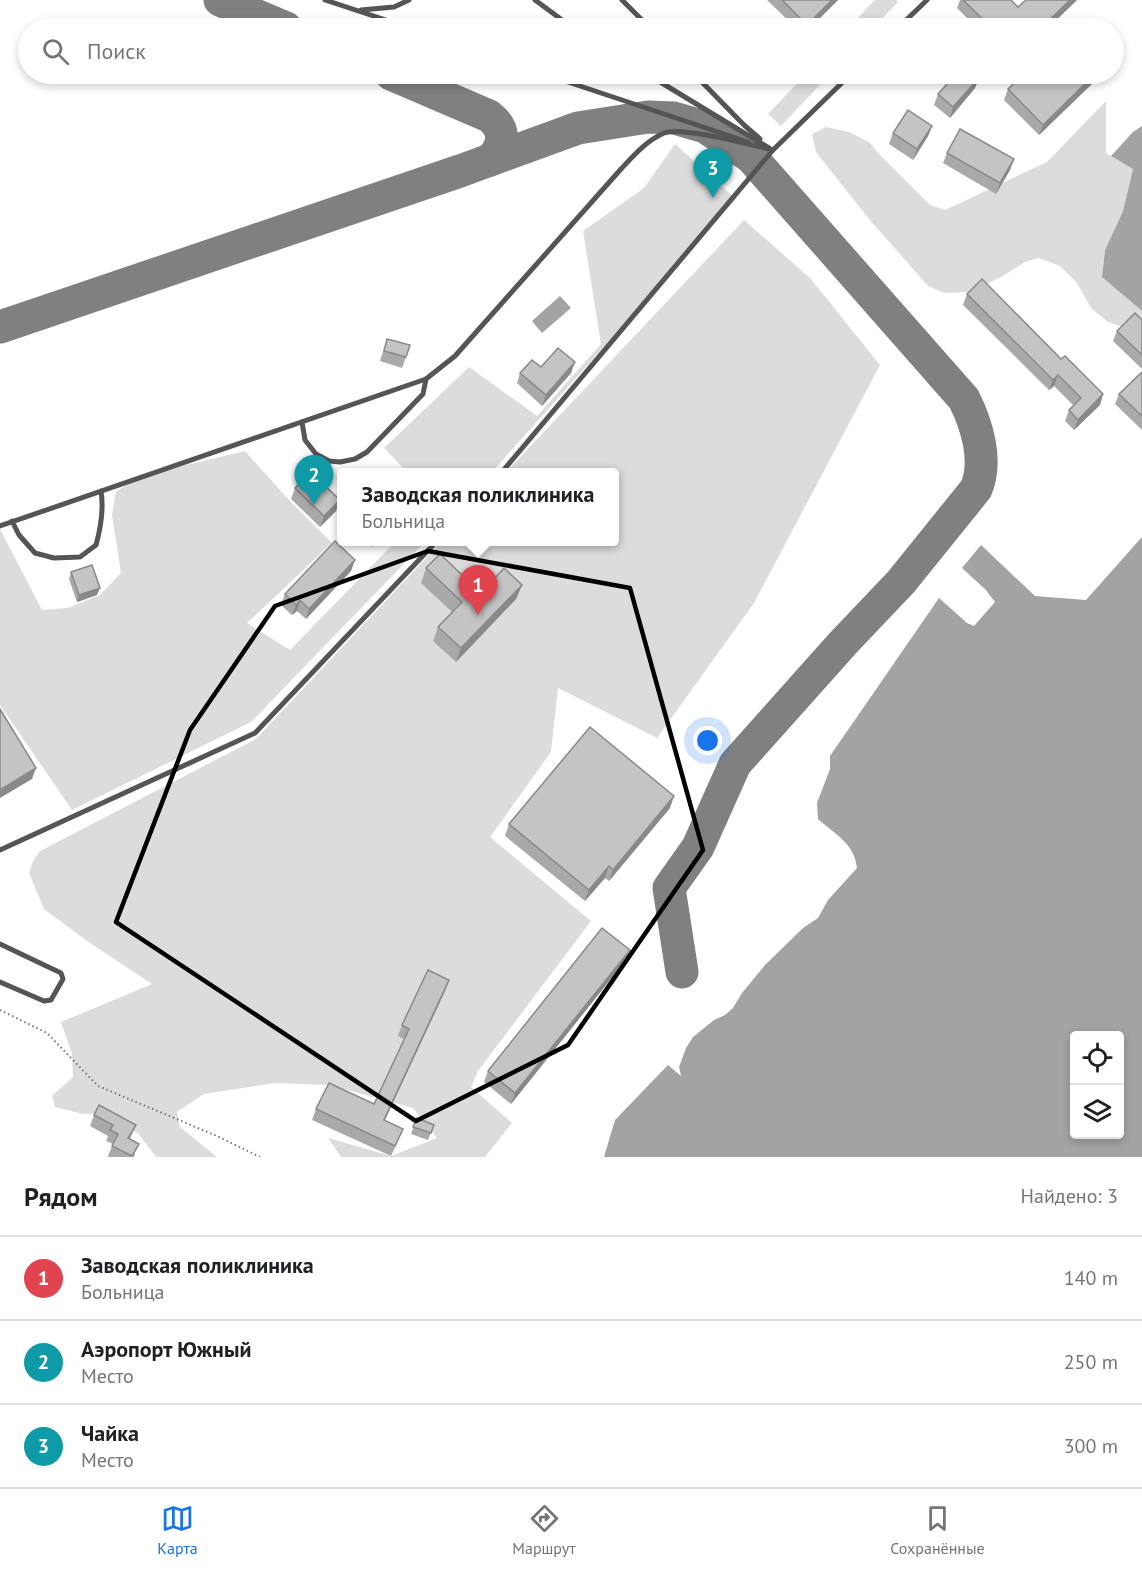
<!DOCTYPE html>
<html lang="ru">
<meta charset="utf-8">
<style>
body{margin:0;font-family:"PT Sans",sans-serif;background:#f6f6f6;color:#202124}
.controls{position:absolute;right:18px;bottom:18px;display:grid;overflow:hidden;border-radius:6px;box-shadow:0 3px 9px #0003}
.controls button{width:54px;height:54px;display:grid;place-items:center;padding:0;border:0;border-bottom:2px solid #e0e0e0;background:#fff;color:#202124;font:30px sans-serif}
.you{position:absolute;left:708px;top:741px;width:21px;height:21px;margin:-15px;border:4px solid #fff;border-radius:50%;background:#1a73e8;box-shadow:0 0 0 9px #1a73e833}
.badge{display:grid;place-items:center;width:39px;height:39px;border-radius:50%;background:#1a73e8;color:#fff;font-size:20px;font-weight:700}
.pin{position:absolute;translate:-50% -50px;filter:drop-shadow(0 2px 3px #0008)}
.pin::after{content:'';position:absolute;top:32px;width:21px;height:18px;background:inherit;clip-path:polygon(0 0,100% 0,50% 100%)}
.popup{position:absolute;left:337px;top:468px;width:282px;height:78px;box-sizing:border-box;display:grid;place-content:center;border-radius:6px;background:#fff;filter:drop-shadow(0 2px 4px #0005);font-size:20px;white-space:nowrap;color:#757577}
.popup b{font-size:22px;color:#202124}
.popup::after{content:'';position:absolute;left:50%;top:100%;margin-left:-12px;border:12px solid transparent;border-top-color:#fff}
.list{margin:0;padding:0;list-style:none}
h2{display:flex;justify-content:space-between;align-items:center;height:78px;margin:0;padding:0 24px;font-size:26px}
h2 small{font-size:20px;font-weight:400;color:#757577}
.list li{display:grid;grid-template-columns:39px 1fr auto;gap:18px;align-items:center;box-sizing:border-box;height:84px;padding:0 24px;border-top:2px solid #e0e0e0}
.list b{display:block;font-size:22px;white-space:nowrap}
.list p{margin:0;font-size:20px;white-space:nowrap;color:#757577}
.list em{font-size:20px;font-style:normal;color:#757577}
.icon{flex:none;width:33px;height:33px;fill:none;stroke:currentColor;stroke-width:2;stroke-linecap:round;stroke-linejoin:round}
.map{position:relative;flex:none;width:1142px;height:1157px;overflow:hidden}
.search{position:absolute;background:#fff;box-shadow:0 3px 9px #0003;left:18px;right:18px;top:18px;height:66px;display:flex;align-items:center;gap:15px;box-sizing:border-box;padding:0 21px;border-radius:33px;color:#757577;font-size:22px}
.sheet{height:330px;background:#fff}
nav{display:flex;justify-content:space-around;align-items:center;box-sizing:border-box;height:84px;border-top:2px solid #e0e0e0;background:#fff;font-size:16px;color:#757577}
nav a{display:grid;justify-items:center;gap:3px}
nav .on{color:#1a73e8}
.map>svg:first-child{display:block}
</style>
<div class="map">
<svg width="1142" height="1157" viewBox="0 0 1142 1157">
<rect width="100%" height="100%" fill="#fff"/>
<g fill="#dcdcdc">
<polygon points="875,0 896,0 898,2 873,28 848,28"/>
<polygon points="806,74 830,74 781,126 768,114"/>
<polygon points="1106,101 1106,153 1133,169 1123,211 1105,250 1102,277 1142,311 1142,334 1108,322 1091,308 1077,283 1060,266 1039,258 1025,262 1003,276 970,292 944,293 928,286 869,219 816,152 812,134 826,127 849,132 869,142 880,155 930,205 945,210 1047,162"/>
<polygon points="675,144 736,199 492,472 407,472 384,448 469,367 537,416 601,344 583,231 644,188"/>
<polygon points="744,220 810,278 880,365 754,603 657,738 558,688 551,752 490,837 591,921 478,1071 471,1087 512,1123 485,1157 341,1157 328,1138 391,1156 437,1138 413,1108 329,1085 275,1083 204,1094 177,1112 180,1127 217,1157 156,1157 138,1133 97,1114 83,1114 55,1107 52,1096 73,1077 72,1054 61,1022 152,984 87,941 44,909 29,873 33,861 40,851 256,739 441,542 614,542 614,472 506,472"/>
<polygon points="245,451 290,501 332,543 247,623 290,650 395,542 425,542 251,722 72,810 0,705 0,529 42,610 68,608 100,595 121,573 112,515 116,492 140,476"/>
</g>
<g fill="#a3a3a3" fill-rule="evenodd">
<polygon points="1142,126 1142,311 1102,277 1105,250 1123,211 1133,169 1111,156 1133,132"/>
<polygon points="560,296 571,308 542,333 532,321"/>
<path d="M 1142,537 L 1142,1157 L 604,1157 L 615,1120 L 668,1065 L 681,1076 L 679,1067 L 686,1048 L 693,1037 L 714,1020 L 725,1015 L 733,1008 L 742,993 L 765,965 L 803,928 L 818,918 L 828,900 L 857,868 C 854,843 836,835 818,819 L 817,803 L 830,769 L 830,756 L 939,598 L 967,623 L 974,626 L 995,602 L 985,589 L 962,568 L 981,545 L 1035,596 L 1086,600 ZM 1074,1036 L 1120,1036 L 1120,1134 L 1074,1134 Z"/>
</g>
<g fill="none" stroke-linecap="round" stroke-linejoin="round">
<g stroke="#808080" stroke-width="33">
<polyline points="220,0 286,28"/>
<path d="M 391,74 L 489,116 C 506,129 505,146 490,160"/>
<path d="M 0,327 L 460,171 L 578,128 L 648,117 L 674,118 L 705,127 L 751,157 L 964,399 C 977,425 988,461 976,489 L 901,582 L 843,643 L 735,764 L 698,847 L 669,888 L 682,972"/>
</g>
<polyline stroke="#777" stroke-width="2" stroke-dasharray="1.5 3" stroke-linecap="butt" points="0,1010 47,1033 98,1086 217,1136 260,1157"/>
<g stroke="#555" stroke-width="5">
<polyline points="325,0 410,28"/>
<polyline points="535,0 573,28"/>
<polyline points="622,0 650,28"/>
<polyline points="361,10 394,7 409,0"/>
<polyline points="898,28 927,0"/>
<polyline points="544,74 748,142"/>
<polyline points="647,74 769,148"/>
<polyline points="694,74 744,125 760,139"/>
<polyline points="302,422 305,440 316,454 329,461 340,462 355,459 367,452 423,394 426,379"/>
<polyline points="502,472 773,150 851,74"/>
<path d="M 12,521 L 19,535 L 35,553 L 54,558 L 80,557 L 96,545 C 101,527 104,510 101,491"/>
<path d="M 0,526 L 426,379 L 455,356 L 621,169 C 634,155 646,141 664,133 C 681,126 751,145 773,150"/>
<polyline points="0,850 255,733 436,542"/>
<polyline points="0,944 61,973 63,979 51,1000 44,1001 0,982"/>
</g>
</g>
<g fill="#a9a9a9">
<polygon points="767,0 838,0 810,28 796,28"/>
<polygon points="960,0 1011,0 1018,7 1026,0 1077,0 1048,28 977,28 957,8"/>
<polygon points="1022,74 1098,74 1095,81 1039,135 1004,100 1008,89 1023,75"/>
<polygon points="979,78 975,88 950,118 934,105 938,94"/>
<polygon points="932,126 928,136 913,160 889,144 893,133"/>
<polygon points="947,153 1014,159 1010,170 996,194 943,163"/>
<polygon points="967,294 1061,359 1103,394 1100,405 1074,430 1065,421 1069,410 1074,406 1054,386 1049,390 963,305"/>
<polygon points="1142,320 1142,369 1113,341 1117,331"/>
<polygon points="387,339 406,357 402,368 380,361"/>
<polygon points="541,367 571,373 542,406 517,383 520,373"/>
<polygon points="1142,372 1142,430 1115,404 1119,394"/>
<polygon points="295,488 340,500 336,511 320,527 291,499"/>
<polygon points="366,542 378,542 372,547"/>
<polygon points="426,568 481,593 522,585 516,599 456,662 433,641 438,627 452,612 421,583"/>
<polygon points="351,571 306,619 297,611 292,615 281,605 285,594"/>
<polygon points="71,572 97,595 77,602 69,579"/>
<polygon points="670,808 609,881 605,878 585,901 505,836 509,824"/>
<polygon points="630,950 626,960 511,1104 484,1082 488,1071"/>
<polygon points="445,991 385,1120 399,1139 391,1156 312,1120 316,1109 374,1104 404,1039 398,1036 402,1025"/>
<polygon points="94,1115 136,1125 130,1139 135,1154 134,1157 109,1157 108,1156 113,1144 106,1141 108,1136 90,1126"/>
<polygon points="417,1118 434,1125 428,1140 411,1134"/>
</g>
<g fill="#898989">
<polygon points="832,0 838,0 810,28 805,28 807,25"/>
<polygon points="1070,0 1077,0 1048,28 1041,28"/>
<polygon points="1095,74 1098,74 1095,81 1039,135 1043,125"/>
<polygon points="979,78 975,88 950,118 953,107"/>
<polygon points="932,126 928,136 913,160 917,149"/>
<polygon points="1014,159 1010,170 996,194 1000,183"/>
<polygon points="575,362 571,373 542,406 546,395"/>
<polygon points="1058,375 1054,386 1049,390 1053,380"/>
<polygon points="1103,394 1100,405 1074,430 1078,420"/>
<polygon points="340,500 336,511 320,527 324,516"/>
<polygon points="355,560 351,571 306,619 309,609"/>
<polygon points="522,585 516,599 456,662 461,648"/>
<polygon points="100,588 97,595 77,602 79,595"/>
<polygon points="300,600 297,611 292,615 296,605"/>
<polygon points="36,768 32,779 0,798 0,790"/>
<polygon points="674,796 670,808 609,881 613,870"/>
<polygon points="609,866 605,878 585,901 589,890"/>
<polygon points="630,950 626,960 511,1104 515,1093"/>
<polygon points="449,980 445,991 380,1130 384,1120"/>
</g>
<g fill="#c4c4c4" stroke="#898989" stroke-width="1.5">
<polygon points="782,0 832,0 807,25"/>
<polygon points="963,0 1011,0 1018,7 1026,0 1070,0 1041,28 992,28"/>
<polygon points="956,74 974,74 979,78 953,107 938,94"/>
<polygon points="1024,74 1095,74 1043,125 1008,89"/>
<polygon points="908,110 932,126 917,149 893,133"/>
<polygon points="960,129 1014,159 1000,183 947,153"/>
<polygon points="982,279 1061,359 1065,356 1103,394 1078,420 1069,410 1081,398 1058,375 1053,380 967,294"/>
<polygon points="1135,313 1142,320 1142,355 1117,331"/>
<polygon points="387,339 410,345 406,357 384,351"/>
<polygon points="558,348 575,362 546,395 520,373 532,360 541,367"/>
<polygon points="1142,372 1142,416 1119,394"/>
<polygon points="311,472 340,500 324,516 295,488"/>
<polygon points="335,541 355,560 309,609 300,600 296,605 285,594"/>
<polygon points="440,554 481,593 504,568 522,585 461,648 438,627 462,602 426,568"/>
<polygon points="92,565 100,588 79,595 71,572"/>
<polygon points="0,709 36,768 0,790"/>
<polygon points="590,727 674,796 613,870 609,866 589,890 509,824"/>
<polygon points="602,928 630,950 515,1093 488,1071"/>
<polygon points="428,970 449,980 384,1120 403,1129 395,1146 316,1109 329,1083 374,1104 409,1029 402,1025"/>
<polygon points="99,1105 136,1125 128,1138 139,1144 132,1156 112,1146 118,1134 110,1130 113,1125 94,1115"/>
<polygon points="417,1118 434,1125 431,1133 413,1127"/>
</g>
<path fill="none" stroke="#000" stroke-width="4.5" stroke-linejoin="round" d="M 428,551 L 630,588 L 703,850 L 568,1045 L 416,1121 L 116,922 L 190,730 L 275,606 Z"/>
</svg>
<div class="controls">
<button><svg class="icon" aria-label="locate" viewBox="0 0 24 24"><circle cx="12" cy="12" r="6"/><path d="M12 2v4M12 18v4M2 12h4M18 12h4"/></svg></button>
<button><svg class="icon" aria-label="layers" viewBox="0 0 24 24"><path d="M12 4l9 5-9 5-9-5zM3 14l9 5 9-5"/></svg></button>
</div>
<div class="you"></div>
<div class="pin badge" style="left:478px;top:615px;background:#e0444e">1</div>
<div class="popup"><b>Заводская поликлиника</b>Больница</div>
<div class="pin badge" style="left:314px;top:505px;background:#0f9aa8">2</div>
<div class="pin badge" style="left:713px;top:198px;background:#0f9aa8">3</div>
<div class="search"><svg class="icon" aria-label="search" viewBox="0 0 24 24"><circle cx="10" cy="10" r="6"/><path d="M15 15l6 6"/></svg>Поиск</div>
</div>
<section class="sheet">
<h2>Рядом<small>Найдено: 3</small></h2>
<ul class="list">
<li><span class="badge" style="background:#e0444e">1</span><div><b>Заводская поликлиника</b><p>Больница</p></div><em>140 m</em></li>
<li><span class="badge" style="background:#0f9aa8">2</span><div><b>Аэропорт Южный</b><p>Место</p></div><em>250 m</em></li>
<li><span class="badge" style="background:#0f9aa8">3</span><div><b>Чайка</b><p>Место</p></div><em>300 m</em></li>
</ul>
</section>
<nav>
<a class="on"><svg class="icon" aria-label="map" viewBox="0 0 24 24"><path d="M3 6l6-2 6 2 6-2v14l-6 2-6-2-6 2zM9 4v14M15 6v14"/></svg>Карта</a>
<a><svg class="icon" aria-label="directions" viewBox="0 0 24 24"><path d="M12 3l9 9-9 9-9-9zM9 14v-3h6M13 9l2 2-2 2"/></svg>Маршрут</a>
<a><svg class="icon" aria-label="saved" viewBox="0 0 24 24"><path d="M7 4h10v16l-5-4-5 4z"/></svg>Сохранённые</a>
</nav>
